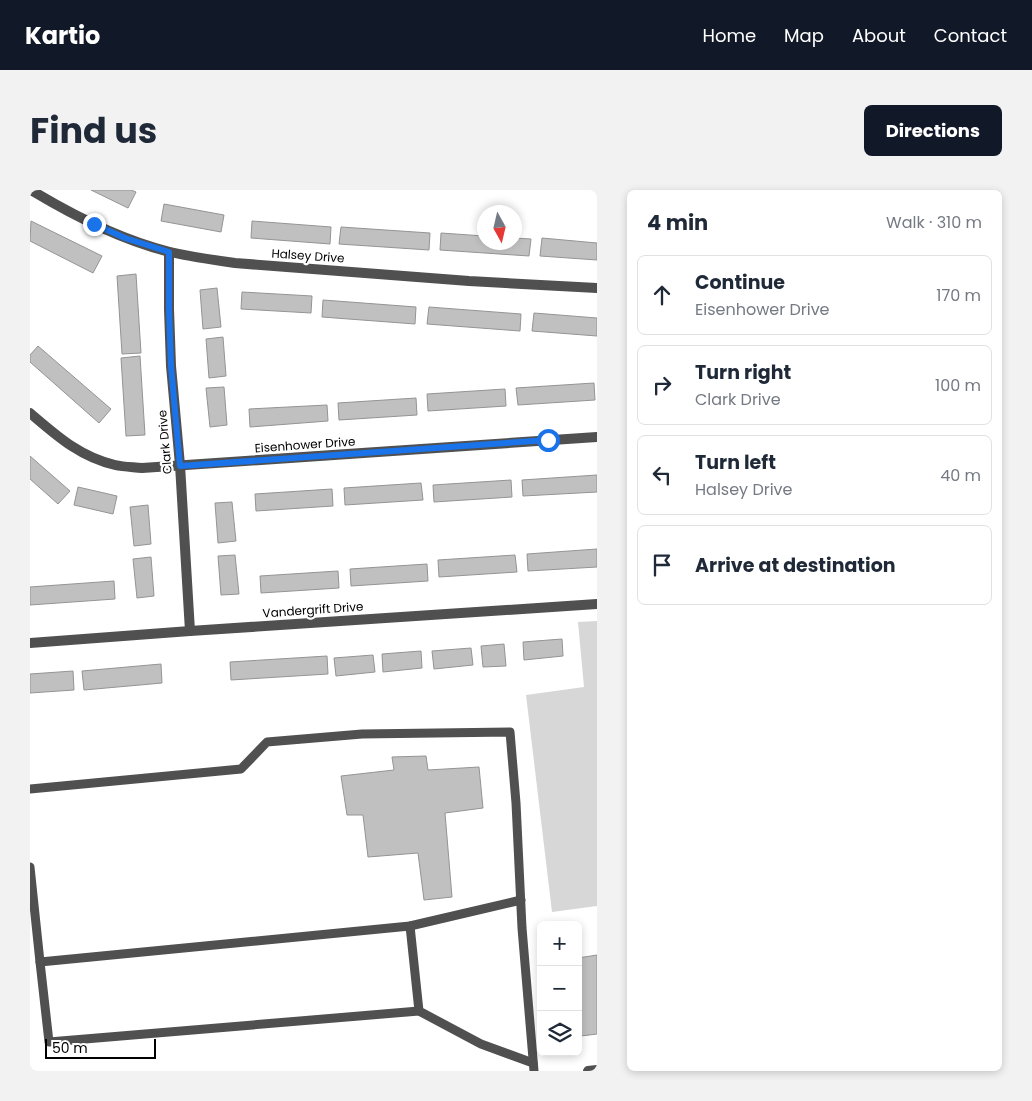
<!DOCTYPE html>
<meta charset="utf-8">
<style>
body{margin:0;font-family:Poppins,sans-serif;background:#f2f2f3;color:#1f2937}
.controls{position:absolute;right:15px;bottom:15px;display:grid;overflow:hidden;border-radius:8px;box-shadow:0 2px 8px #0003}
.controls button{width:45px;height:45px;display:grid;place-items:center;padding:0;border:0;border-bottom:1px solid #e0e1e3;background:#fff;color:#1f2937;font:25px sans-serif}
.compass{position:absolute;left:447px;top:15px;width:45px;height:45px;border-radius:50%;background:#fff;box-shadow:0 2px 8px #0003;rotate:172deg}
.scale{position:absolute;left:15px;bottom:12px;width:111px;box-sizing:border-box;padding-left:5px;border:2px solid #000;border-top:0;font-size:14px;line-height:18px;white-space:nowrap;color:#000;-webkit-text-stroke:4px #fff;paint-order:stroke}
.stop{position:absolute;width:15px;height:15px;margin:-11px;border:4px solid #1a73e8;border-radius:50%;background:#fff}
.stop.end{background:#1a73e8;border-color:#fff;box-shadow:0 1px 5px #0008}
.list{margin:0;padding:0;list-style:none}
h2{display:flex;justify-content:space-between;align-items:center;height:65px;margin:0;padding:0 20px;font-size:21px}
h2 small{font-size:16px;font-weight:400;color:#747a83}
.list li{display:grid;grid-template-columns:32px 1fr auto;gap:15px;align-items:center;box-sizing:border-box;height:80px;margin:0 10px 10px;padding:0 10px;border:1px solid #e0e1e3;border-radius:8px}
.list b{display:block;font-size:19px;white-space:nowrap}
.list p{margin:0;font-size:16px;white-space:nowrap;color:#747a83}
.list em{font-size:16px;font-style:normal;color:#747a83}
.icon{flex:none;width:28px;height:28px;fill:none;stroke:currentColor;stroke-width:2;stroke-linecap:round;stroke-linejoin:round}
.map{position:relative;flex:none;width:567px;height:881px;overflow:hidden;border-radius:8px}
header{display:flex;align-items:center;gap:30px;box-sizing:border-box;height:70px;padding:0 25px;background:#111827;color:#fff}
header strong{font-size:24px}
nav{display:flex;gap:28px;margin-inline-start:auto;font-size:18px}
.intro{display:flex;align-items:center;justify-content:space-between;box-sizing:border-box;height:120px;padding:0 30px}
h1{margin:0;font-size:35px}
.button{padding:12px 22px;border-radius:8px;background:#111827;color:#fff;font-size:18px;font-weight:700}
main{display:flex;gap:30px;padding:0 30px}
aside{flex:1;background:#fff;border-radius:8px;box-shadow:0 2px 8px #0003}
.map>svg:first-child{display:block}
</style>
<header>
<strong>Kartio</strong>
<nav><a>Home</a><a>Map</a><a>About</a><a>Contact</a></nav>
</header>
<div class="intro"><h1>Find us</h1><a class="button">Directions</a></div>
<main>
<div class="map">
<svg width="567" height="881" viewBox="0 0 567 881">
<rect width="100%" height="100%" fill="#fff"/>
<polygon fill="#d7d7d7" points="567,431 567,716 522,722 496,505 554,497 548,432"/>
<g fill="#c0c0c0" stroke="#949494">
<polygon points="61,0 101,0 106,2 98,18"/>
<polygon points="134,14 194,25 191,42 131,31"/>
<polygon points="1,31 72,66 63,83 0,51"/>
<polygon points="222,31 301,37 300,54 221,48"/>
<polygon points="311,37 400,43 399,60 309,54"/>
<polygon points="411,43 454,46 454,52 484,52 484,48 501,49 499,66 410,60"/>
<polygon points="512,48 567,53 567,70 510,66"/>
<polygon points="106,84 111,163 92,164 87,86"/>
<polygon points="187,98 191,137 173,139 170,100"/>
<polygon points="212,102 282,106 281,123 211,119"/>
<polygon points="293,110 386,117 385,134 292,127"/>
<polygon points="399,117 491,124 490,141 397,134"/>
<polygon points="504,123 567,128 567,146 502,141"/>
<polygon points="193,147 196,186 179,188 176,149"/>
<polygon points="8,156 81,219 69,233 0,172 0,165"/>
<polygon points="110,166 115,245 96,246 91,168"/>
<polygon points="564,193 565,210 488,215 486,198"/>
<polygon points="194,197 197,235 180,237 176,198"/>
<polygon points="475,199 476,216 398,221 397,204"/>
<polygon points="386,208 387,225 309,230 308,213"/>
<polygon points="297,215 298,231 220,237 219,219"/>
<polygon points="0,266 40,301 28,314 0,289"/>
<polygon points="567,285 567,302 493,306 492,290"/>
<polygon points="481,290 482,307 404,312 403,295"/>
<polygon points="391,293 393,310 315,315 314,298"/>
<polygon points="48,297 87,306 83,324 44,315"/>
<polygon points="302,299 303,316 226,321 225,304"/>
<polygon points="202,312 206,351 188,353 185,313"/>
<polygon points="118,315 121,354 104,356 100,317"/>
<polygon points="567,359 567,377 498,381 497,364"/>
<polygon points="205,365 209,404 191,405 188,366"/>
<polygon points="485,365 487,382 409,387 408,370"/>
<polygon points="121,367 124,406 107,408 103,369"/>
<polygon points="397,374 398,391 321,396 320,379"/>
<polygon points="308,381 309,398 231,403 230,386"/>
<polygon points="84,391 85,409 0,415 0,397"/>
<polygon points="532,449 533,466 494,470 493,452"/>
<polygon points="474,454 476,476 453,477 451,456"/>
<polygon points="441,458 443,475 404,479 402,461"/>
<polygon points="391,461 392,478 353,482 352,464"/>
<polygon points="343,465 345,482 306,486 304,468"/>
<polygon points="297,466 298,484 201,490 200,472"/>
<polygon points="131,474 132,493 54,500 52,481"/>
<polygon points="43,481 44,500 0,503 0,484"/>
<polygon points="396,566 398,580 449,577 453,618 415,623 422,707 394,710 388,663 338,667 333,625 317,625 311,586 364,580 362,567"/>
<polygon points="567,765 567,844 551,846 548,832 548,768"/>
</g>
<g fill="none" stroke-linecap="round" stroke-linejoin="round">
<g stroke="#505050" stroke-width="9">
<polyline points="0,599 211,579 237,552 332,544 480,542 486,613 492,738 504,881"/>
<polyline points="0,677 10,772 380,736 491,710"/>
<polyline points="380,736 389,821 451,854 503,873"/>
<polyline points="10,772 19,852 389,821"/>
</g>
<g stroke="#505050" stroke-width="10">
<path d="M 1,0 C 44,26 91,50 140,62 C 162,67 183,70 205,73 L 439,91 L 567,98"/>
<polyline points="139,62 139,119 141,176 150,275 160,441"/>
<path d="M 0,223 C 27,246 50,267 85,275 C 94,277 103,277 112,278 L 567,247"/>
<polyline points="0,453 160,441 567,414"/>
<polyline points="558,881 567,880"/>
</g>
</g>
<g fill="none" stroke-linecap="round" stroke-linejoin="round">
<polyline stroke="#1a73e8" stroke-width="6" points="64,34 95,48 139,62 139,119 141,176 150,276 518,250"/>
</g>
<g text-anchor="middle" stroke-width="4.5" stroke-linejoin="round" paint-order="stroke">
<g font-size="12" fill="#000" stroke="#fff">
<text transform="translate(278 66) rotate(4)" y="4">Halsey Drive</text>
<text transform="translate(135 252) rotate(-95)" y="4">Clark Drive</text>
<text transform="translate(275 255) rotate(-4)" y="4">Eisenhower Drive</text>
<text transform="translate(283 420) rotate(-4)" y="4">Vandergrift Drive</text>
</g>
</g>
</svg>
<div class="controls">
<button>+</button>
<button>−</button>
<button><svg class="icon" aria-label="layers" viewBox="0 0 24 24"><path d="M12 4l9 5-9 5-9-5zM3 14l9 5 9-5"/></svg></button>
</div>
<svg class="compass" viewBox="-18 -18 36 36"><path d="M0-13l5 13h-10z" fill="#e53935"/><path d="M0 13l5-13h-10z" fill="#747a83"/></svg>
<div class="scale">50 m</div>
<div class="stop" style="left:518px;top:250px"></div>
<div class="stop end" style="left:64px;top:34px"></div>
</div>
<aside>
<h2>4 min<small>Walk · 310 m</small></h2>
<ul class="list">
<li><svg class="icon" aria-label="ahead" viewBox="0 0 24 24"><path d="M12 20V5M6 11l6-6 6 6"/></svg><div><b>Continue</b><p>Eisenhower Drive</p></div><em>170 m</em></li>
<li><svg class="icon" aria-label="right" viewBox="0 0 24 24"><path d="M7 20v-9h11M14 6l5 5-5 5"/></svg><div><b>Turn right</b><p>Clark Drive</p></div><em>100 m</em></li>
<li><svg class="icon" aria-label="left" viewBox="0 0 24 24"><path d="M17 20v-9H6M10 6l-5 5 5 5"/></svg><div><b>Turn left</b><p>Halsey Drive</p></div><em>40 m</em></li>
<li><svg class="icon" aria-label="arrive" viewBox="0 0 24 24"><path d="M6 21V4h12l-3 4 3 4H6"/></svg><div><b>Arrive at destination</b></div></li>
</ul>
</aside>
</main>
